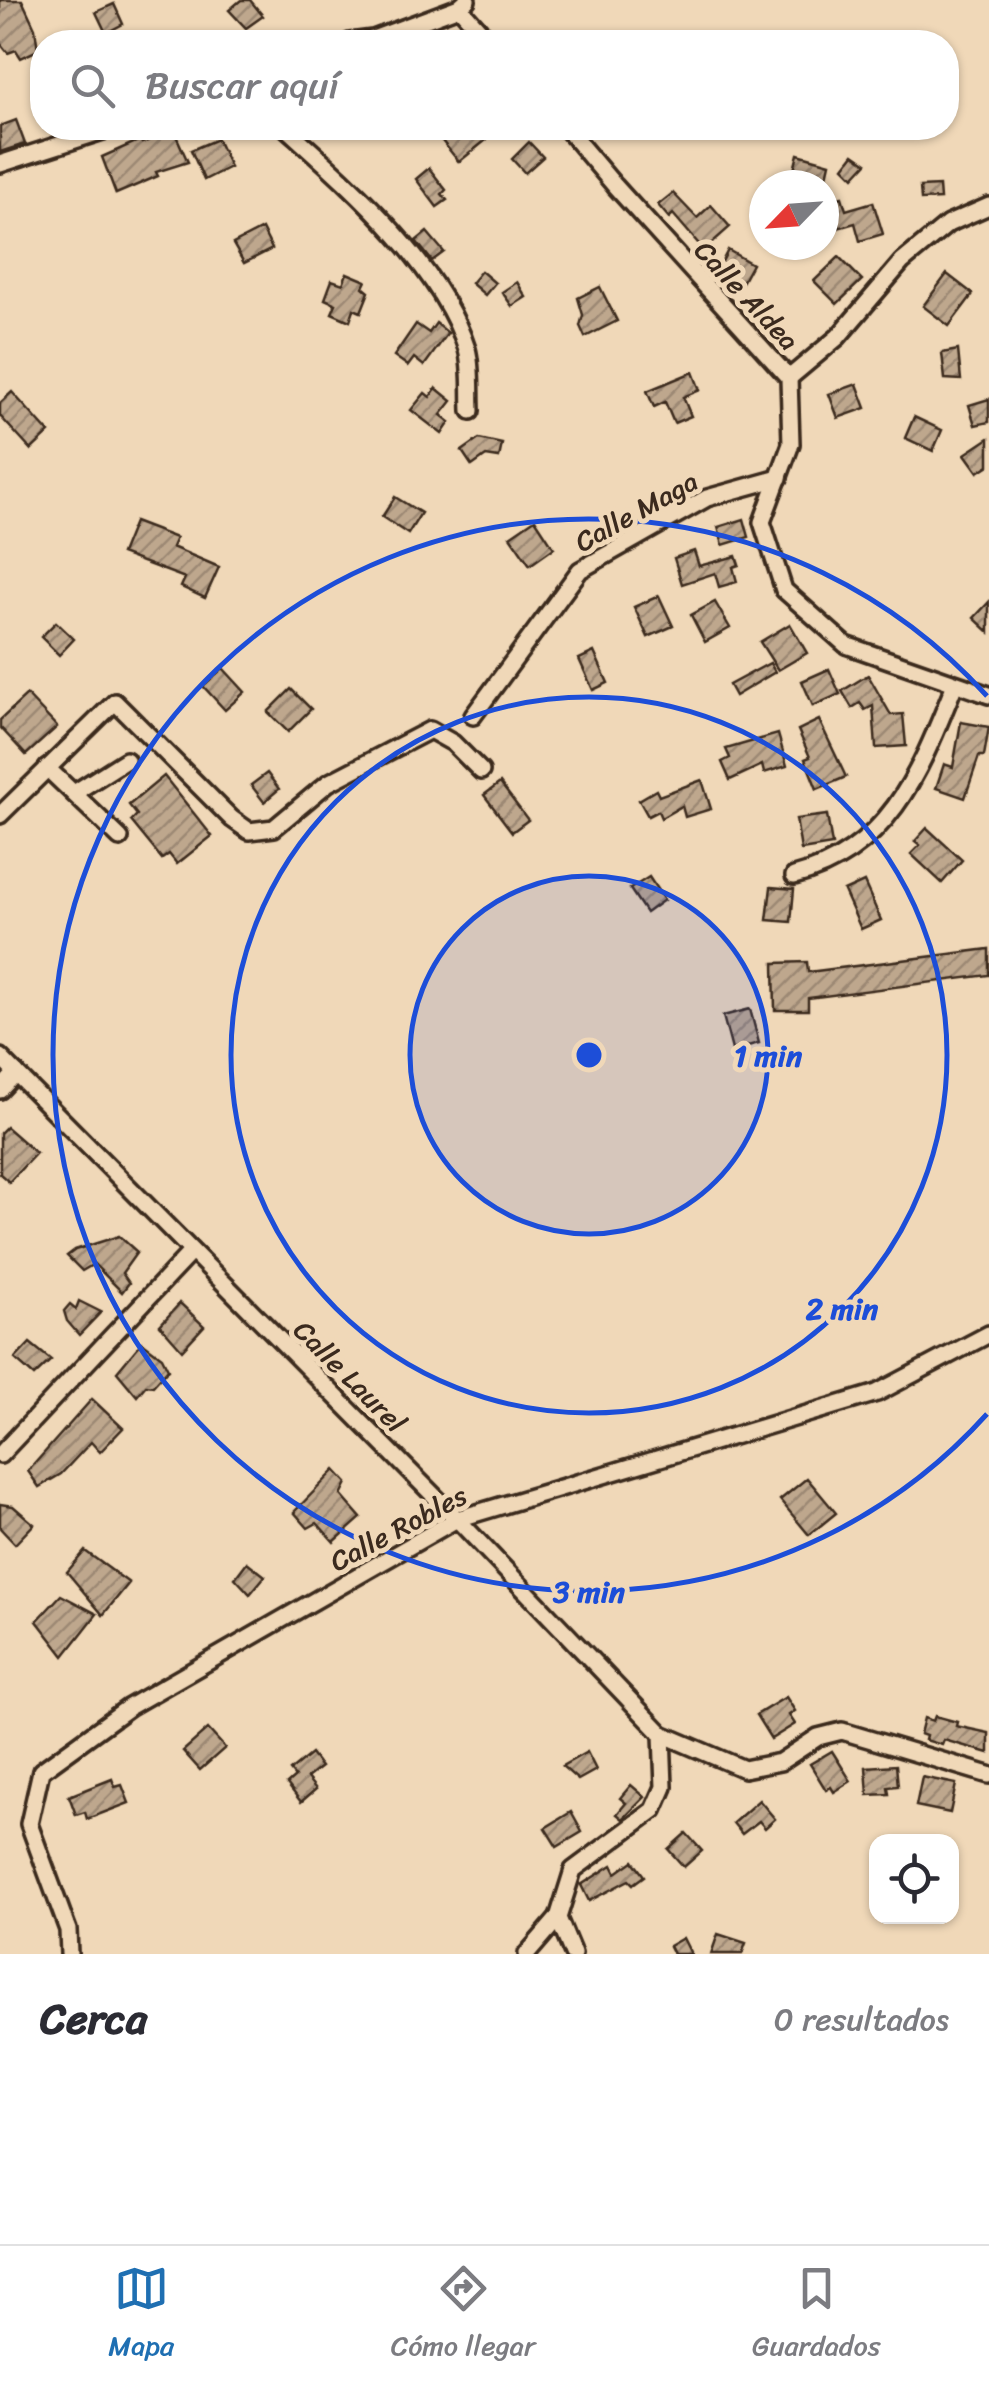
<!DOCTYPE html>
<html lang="es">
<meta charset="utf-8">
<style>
body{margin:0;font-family:Sriracha,sans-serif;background:#f2f2f3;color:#2b2b33}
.controls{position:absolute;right:30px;bottom:30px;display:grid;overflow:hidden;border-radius:20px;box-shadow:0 2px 8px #0004}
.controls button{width:90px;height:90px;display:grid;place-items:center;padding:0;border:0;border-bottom:2px solid #e1e1e2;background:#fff;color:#2b2b33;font:50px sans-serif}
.compass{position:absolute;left:749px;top:170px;width:90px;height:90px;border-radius:50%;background:#fff;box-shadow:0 2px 8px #0004;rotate:245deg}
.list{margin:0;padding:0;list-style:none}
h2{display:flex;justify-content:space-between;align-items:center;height:130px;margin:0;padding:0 40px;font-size:42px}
h2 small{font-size:32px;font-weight:400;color:#7c7c81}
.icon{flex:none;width:55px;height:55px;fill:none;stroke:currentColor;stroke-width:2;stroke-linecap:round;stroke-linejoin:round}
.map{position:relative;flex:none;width:989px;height:1954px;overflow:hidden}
.search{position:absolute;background:#fff;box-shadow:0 2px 8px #0004;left:30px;right:30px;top:30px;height:110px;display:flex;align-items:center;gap:25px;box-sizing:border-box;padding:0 35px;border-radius:40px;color:#7c7c81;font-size:38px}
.sheet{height:290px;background:#fff}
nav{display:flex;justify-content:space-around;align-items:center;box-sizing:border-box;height:140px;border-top:2px solid #e1e1e2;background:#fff;font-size:28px;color:#7c7c81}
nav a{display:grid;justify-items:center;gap:5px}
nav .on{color:#1f6fb2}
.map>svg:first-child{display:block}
</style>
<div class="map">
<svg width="989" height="1954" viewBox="0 0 989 1954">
<defs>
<pattern id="building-hatch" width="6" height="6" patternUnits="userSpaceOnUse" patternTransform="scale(2.5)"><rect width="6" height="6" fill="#bea78d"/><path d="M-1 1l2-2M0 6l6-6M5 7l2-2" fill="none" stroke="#9c8873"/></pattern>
</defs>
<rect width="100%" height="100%" fill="#f0d8b8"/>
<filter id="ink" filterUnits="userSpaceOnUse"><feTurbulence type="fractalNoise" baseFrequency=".01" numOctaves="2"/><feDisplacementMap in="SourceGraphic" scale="20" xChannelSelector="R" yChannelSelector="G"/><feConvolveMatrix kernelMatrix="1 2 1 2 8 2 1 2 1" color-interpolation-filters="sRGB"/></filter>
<g filter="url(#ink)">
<g fill="url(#building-hatch)" stroke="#3b2a1e" stroke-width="2.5">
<polygon points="0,0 22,0 35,28 38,50 21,58 16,50 8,53 0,43"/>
<polygon points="241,0 250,0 263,16 246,28 229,10"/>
<polygon points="114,4 123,24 106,33 96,12"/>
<polygon points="16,120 25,144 0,152 0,126"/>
<polygon points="458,128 475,128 486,140 459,162 442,141"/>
<polygon points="174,131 188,162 156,172 158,176 116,194 102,157 140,140 142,143"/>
<polygon points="217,139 230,167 204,180 191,150"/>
<polygon points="529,142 543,157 525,173 512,159"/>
<polygon points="798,154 830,163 825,185 800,185 803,177 793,174"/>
<polygon points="854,154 867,163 854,177 844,167"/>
<polygon points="429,168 446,190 442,194 447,200 437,207 416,179"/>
<polygon points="939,186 940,199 921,200 920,187"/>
<polygon points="673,193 697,218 711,205 730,227 704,250 673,214 669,218 658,205"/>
<polygon points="842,197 846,210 873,202 883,234 860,241 855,223 838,228 830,200"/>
<polygon points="262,229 272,249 244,263 233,244"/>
<polygon points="427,232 444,252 432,261 416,241"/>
<polygon points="728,250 752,264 738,290 714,277"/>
<polygon points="839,257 862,280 837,304 814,281"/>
<polygon points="481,271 495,283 485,295 471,283"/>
<polygon points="347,273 366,281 363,287 369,292 361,312 354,309 350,321 332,313 336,304 325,299 332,280 343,284"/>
<polygon points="947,274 973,294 949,326 923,306"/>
<polygon points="517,282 526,297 512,306 502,292"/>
<polygon points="600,287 617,321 585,337 580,326 583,315 578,298"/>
<polygon points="436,323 448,333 424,366 414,358 408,366 394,356 416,324 429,333"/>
<polygon points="958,350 961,380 945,379 942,353"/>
<polygon points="693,372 700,390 683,397 691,416 674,423 665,402 654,407 647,391"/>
<polygon points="857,384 866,408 838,418 829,394"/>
<polygon points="436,388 452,401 441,415 450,422 442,434 411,410 425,393 430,397"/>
<polygon points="12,392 49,433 31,450 0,416 0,403"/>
<polygon points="989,399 989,422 975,425 969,405"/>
<polygon points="914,417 942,430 933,451 905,438"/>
<polygon points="989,438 989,465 978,472 965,454"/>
<polygon points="479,439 502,444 499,458 486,456 472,466 462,451"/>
<polygon points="395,497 421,513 408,534 382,517"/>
<polygon points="535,519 554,548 530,565 510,536"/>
<polygon points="744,519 749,537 723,545 718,527"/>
<polygon points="134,522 176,538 172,547 219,567 205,598 181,587 185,578 121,554"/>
<polygon points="694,551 699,566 736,556 739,565 733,567 737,582 719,587 715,573 682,584 674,558"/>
<polygon points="659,596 673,626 648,637 634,607"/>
<polygon points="715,602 730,628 705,642 691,615"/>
<polygon points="989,602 989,632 974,618"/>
<polygon points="56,622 74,639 59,655 41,637"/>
<polygon points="790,624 807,653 778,670 760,642"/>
<polygon points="594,652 608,683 593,690 579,659"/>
<polygon points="770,663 775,672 735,696 729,685"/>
<polygon points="223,668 245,692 225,710 203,686"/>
<polygon points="829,669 840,694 813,706 802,681"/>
<polygon points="868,675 891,715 903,714 906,746 876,748 873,706 865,710 860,703 852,708 842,691"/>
<polygon points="291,689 311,709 288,732 268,712"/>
<polygon points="27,695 57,727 26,755 0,727 0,720"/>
<polygon points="819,720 846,777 817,789 805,759 810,757 798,730"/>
<polygon points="961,722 989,727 984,756 979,756 965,798 936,788 944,764 953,767"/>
<polygon points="778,734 787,766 764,773 762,765 730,780 722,762 730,758 726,749"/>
<polygon points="267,773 279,789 264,802 251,785"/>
<polygon points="164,776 212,836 177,864 169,854 162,859 131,821 137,815 129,805"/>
<polygon points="702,780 711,809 685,817 682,806 661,818 658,811 648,816 639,800 656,790 659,796"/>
<polygon points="500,783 528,820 512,832 484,795"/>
<polygon points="827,815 832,845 801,850 796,819"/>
<polygon points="927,828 962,860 942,883 911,854 920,845 915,841"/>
<polygon points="649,877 664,900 646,913 630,889"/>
<polygon points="864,882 881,920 861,929 844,891"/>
<polygon points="771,887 794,889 791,922 767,920"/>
<polygon points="989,949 989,975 808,998 808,1010 775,1010 774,963 807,962 808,972"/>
<polygon points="750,1009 759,1043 732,1050 723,1016"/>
<polygon points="6,1127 36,1153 9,1182 0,1174 0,1133"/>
<polygon points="119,1236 137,1252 122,1273 129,1283 122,1292 94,1264 82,1271 67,1256 75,1250"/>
<polygon points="79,1301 101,1312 79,1335 67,1321 64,1311 70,1304 76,1309"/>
<polygon points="180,1303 204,1326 182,1350 160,1325"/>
<polygon points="142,1342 162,1357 168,1369 153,1386 146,1385 137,1396 117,1372"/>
<polygon points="30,1343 51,1360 34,1376 15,1359"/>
<polygon points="92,1399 123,1428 100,1452 91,1442 61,1474 39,1487 28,1471"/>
<polygon points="335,1470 347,1483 341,1495 361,1518 334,1542 317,1523 308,1528 294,1512"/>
<polygon points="807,1478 836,1513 809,1535 780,1500"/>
<polygon points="0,1504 13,1506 34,1524 15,1544 0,1528"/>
<polygon points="85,1551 129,1583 103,1615 67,1572"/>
<polygon points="247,1562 265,1576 250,1594 235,1578"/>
<polygon points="61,1595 97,1614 64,1656 37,1621"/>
<polygon points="786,1697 795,1711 789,1715 795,1724 771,1739 756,1715"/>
<polygon points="935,1716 957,1722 956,1726 989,1733 989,1753 944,1740 942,1745 925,1740 926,1736 920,1734 924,1718 933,1721"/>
<polygon points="208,1729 225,1748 200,1770 183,1751"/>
<polygon points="832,1751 851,1781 834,1792 831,1787 826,1790 810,1764"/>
<polygon points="587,1752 596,1770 578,1780 562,1766"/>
<polygon points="311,1754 321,1767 307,1778 316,1789 301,1802 287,1784 295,1777 290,1771"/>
<polygon points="896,1765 898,1786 888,1787 889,1794 868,1795 866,1767"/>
<polygon points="922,1777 956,1784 950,1813 916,1806"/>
<polygon points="112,1779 115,1787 122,1785 129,1803 87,1819 85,1812 76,1815 69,1796"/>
<polygon points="631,1785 645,1797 623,1819 617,1814 626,1803 620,1798"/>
<polygon points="759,1800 775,1819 765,1828 759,1821 742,1834 733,1823"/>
<polygon points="571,1812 582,1832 557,1847 545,1828"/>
<polygon points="686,1833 702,1851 684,1867 668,1849"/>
<polygon points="633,1861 644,1876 633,1884 629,1880 589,1901 581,1885 612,1865 616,1873"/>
<polygon points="718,1934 746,1943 742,1954 711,1954"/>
<polygon points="683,1938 691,1954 673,1954 669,1946"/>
</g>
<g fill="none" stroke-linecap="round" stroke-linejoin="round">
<g stroke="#3b2a1e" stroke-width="22">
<g id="minor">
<polyline points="459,7 490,42"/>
<polyline points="350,42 373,39 459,7 467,0"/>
<path d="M 286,128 C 350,186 440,264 467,349 C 472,367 470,391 471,411"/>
<polyline points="566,128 615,186 789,378 791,444 762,522 784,590 846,645 989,695"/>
<polyline points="0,164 112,128"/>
<polyline points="789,378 838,337 902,262 948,224 989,206"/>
<polyline points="473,716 580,570 707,498 779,478"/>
<polyline points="47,768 120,838"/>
<polyline points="74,793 126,760"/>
<polyline points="0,815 115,702 232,819 249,831 274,828 328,783 430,730 453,743 481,771"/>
<path d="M 794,876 C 891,851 921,768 955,684"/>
<polyline points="0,1057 457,1519 662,1734 744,1769 780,1762 818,1737 842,1731 989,1775"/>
<polyline points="0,1090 16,1073"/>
<polyline points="0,1455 191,1252"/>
<polyline points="69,1954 68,1930 29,1824 41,1771 129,1707 457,1519 877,1393 989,1334"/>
<polyline points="527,1954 558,1918"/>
<polyline points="573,1954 558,1918 573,1870 654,1810 664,1787 662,1734"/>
</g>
</g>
<use href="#minor" stroke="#f0d8b8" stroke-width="15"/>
</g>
</g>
<circle cx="589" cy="1055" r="179" fill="#1d4ed8" fill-opacity=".12"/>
<g fill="none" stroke="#1d4ed8" stroke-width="5">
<circle cx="589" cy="1055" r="179"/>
<circle cx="589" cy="1055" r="358"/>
<path d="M987 1414A536 536 0 1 1 987 696"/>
</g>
<g text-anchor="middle" stroke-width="10" stroke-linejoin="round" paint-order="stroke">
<g font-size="28" fill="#3b2a1e" stroke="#f0d8b8">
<text transform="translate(747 295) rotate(47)" y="10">Calle Aldea</text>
<text transform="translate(636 511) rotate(-29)" y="10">Calle Maga</text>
<text transform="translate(350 1376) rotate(45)" y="10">Calle Laurel</text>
<text transform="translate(398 1528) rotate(-28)" y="10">Calle Robles</text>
</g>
</g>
<circle cx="589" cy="1055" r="15" fill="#1d4ed8" stroke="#f0d8b8" stroke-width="5"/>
<g font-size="30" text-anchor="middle" font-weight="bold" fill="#1d4ed8" stroke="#f0d8b8" stroke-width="10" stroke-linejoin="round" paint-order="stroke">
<text x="768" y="1066">1 min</text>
<text x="842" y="1319">2 min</text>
<text x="589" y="1602">3 min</text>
</g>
</svg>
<div class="controls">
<button><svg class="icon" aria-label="locate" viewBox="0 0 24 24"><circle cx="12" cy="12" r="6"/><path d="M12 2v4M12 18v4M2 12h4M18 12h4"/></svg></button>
</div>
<svg class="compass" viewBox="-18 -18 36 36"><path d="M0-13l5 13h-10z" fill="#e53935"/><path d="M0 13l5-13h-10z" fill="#7c7c81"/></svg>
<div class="search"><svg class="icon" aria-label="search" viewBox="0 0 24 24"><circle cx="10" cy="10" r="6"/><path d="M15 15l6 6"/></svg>Buscar aquí</div>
</div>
<section class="sheet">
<h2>Cerca<small>0 resultados</small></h2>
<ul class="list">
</ul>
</section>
<nav>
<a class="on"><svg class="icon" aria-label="map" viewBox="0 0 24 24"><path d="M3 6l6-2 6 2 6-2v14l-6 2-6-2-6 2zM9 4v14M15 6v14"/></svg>Mapa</a>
<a><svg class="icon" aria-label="directions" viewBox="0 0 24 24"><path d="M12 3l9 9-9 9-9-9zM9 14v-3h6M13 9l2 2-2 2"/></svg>Cómo llegar</a>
<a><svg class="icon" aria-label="saved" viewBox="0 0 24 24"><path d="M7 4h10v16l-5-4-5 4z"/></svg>Guardados</a>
</nav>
